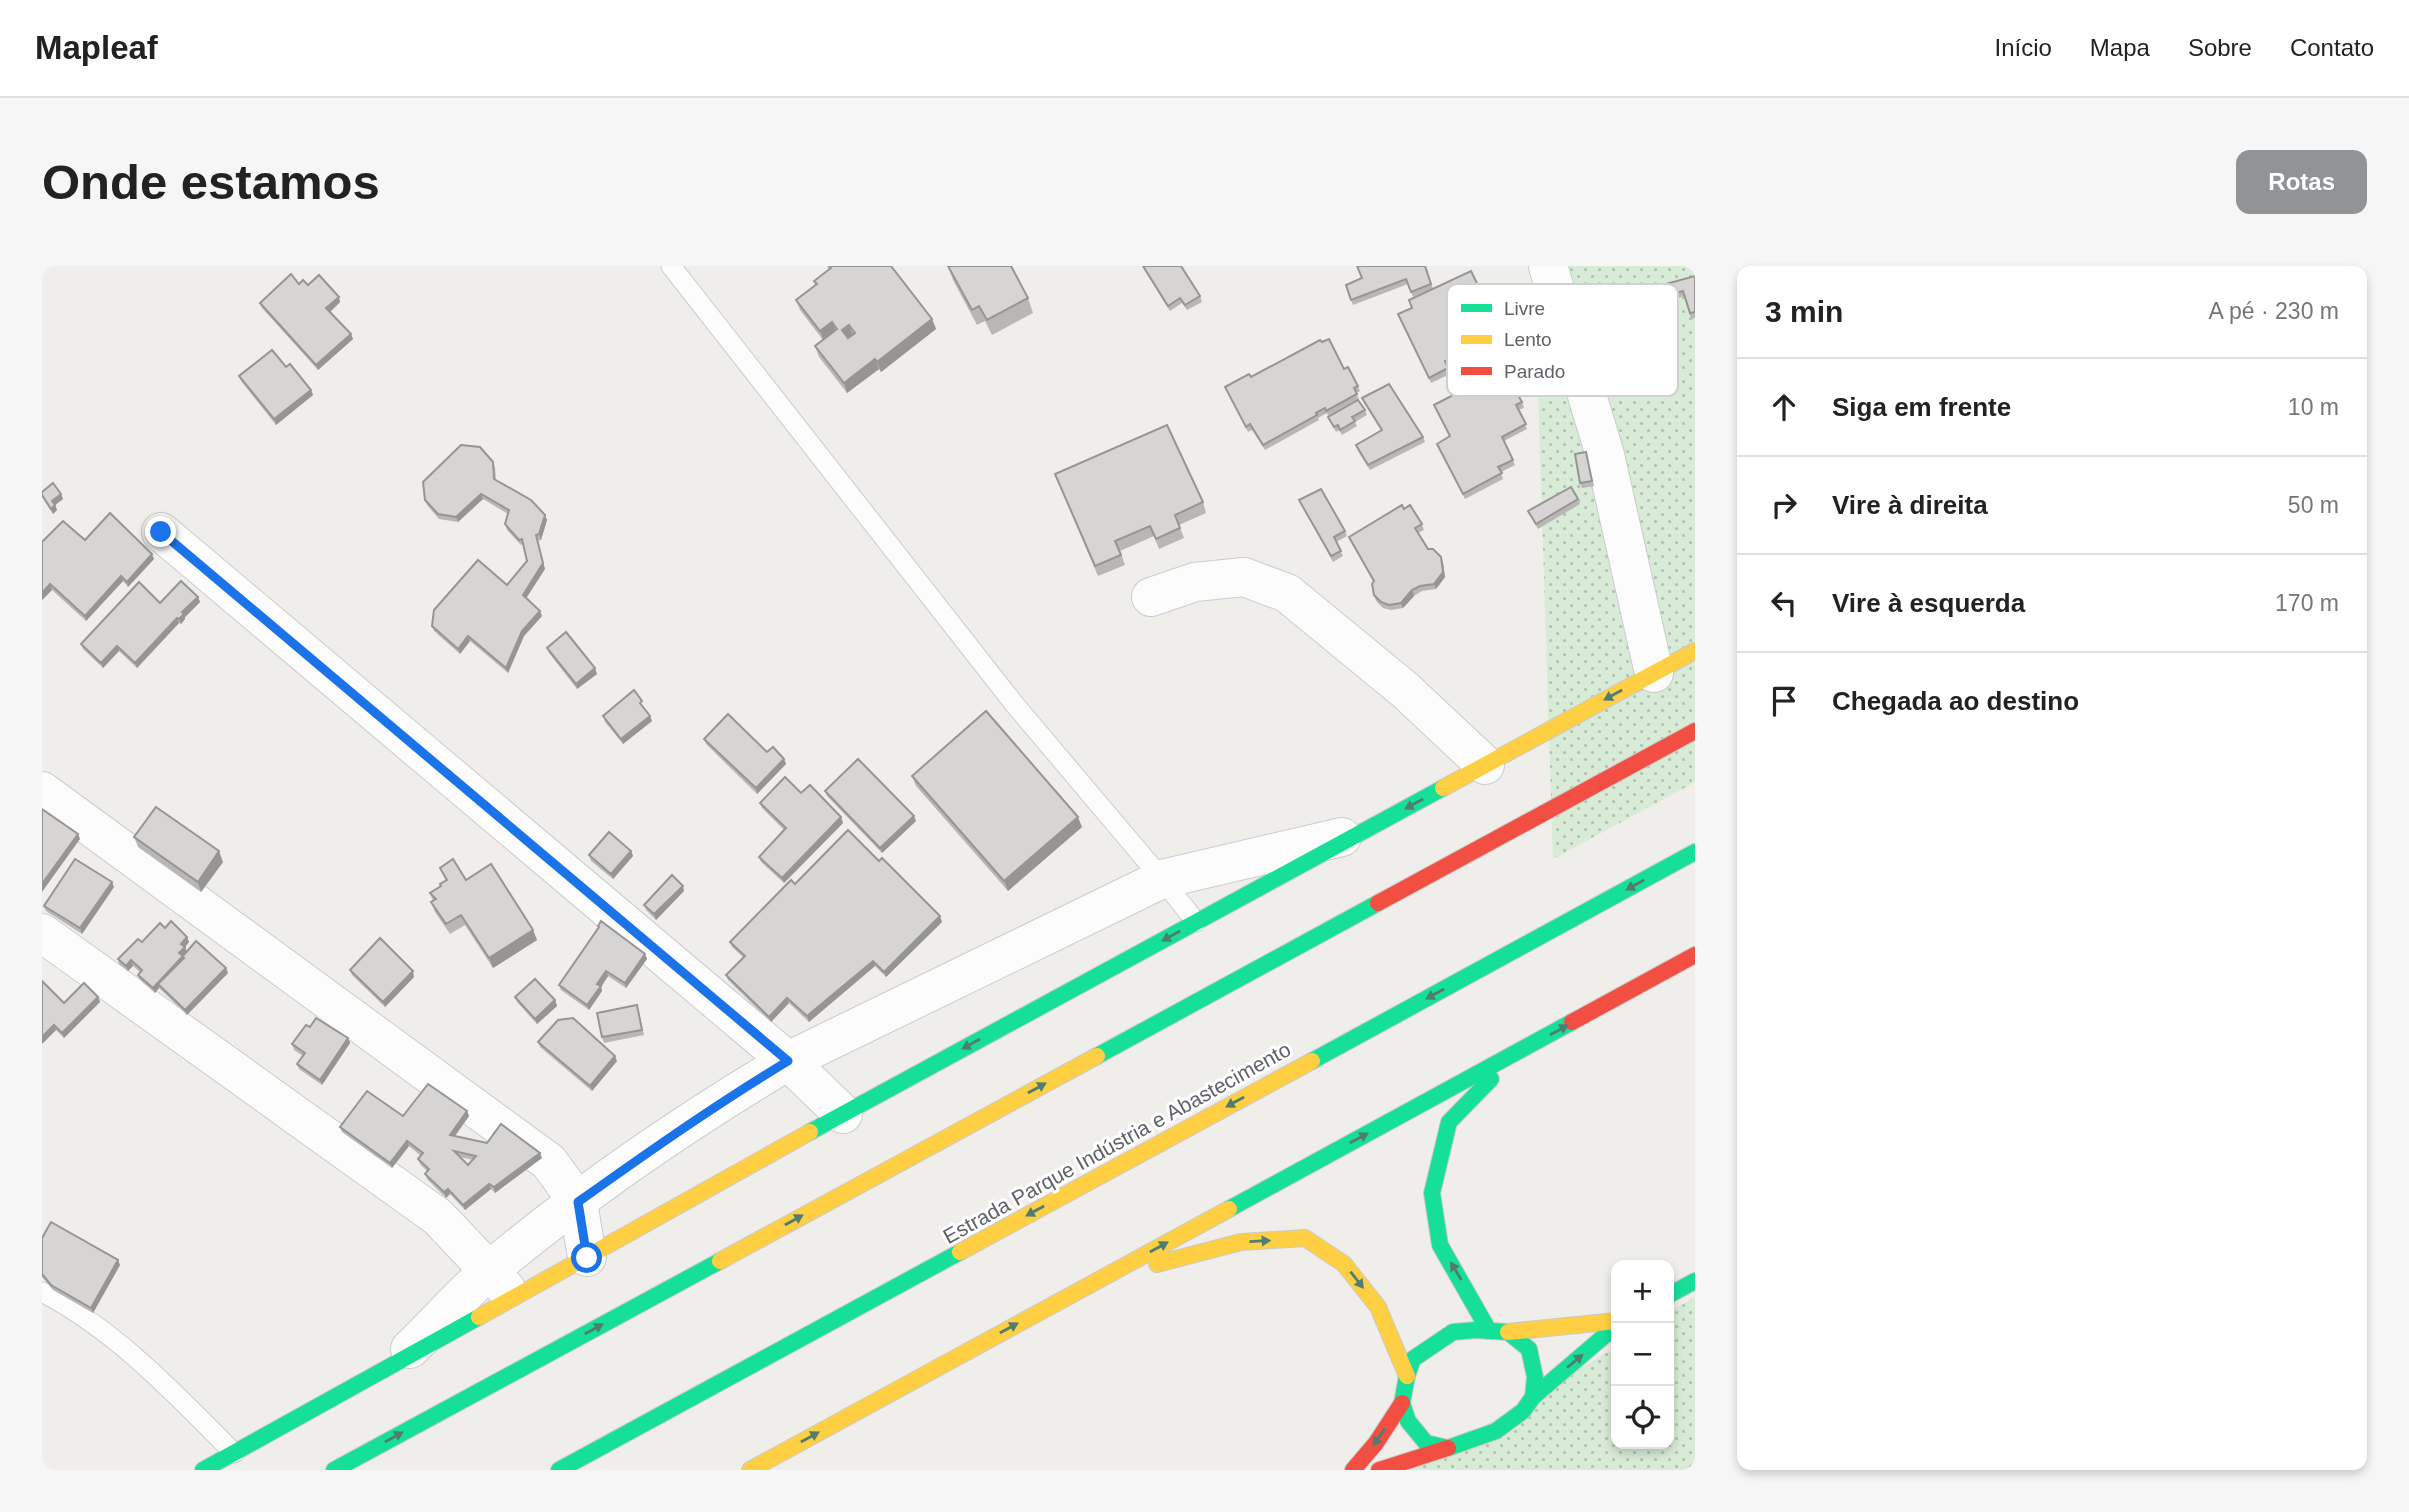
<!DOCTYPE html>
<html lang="pt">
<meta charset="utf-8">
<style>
body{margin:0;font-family:Arial,sans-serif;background:#f6f6f6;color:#222}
.controls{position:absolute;right:21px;bottom:21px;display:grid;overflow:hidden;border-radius:14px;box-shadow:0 4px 10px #0003}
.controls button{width:63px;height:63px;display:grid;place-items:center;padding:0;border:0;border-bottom:2px solid #e0e0e0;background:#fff;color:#222;font:35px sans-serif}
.stop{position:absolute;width:21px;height:21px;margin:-16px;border:5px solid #1a73e8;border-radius:50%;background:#fff}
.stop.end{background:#1a73e8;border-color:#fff;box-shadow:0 2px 7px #0008}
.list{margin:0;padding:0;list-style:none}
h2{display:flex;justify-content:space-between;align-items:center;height:91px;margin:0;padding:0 28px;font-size:30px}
h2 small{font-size:23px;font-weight:400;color:#767676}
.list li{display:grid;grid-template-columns:46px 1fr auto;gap:21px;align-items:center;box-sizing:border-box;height:98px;padding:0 28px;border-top:2px solid #e0e0e0}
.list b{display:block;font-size:26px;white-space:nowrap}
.list em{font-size:23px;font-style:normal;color:#767676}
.icon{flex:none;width:38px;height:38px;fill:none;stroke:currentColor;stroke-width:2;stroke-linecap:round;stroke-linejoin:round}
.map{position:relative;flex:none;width:1653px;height:1204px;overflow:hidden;border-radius:14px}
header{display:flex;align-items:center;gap:42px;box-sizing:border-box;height:98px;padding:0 35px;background:#fff;border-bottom:2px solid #e0e0e0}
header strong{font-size:33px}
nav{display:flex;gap:38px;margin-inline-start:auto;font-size:24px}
.intro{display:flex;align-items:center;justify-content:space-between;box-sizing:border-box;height:168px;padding:0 42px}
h1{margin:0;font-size:49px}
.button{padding:18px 32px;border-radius:14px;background:#919496;color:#fff;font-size:24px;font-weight:700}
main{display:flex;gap:42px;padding:0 42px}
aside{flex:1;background:#fff;border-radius:14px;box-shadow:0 4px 10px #0003}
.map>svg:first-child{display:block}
</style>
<header>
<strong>Mapleaf</strong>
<nav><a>Início</a><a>Mapa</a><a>Sobre</a><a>Contato</a></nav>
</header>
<div class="intro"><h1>Onde estamos</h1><a class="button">Rotas</a></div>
<main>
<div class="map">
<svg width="1653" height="1204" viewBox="0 0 1653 1204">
<defs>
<pattern id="green-dots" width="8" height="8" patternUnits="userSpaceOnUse" patternTransform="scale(1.75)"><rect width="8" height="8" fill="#d8ebd6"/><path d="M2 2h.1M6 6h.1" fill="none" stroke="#b2c2b1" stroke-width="1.8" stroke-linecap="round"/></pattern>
</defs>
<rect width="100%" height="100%" fill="#efeeea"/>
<g fill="url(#green-dots)">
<polygon points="1492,0 1653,0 1653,516 1511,593"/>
<polygon points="1653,1031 1653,1204 1369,1204 1574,1081 1574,1178 1627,1178 1627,1046"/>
</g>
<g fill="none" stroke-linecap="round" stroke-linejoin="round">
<g stroke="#cbcccc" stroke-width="21">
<g id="lane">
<polyline points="629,0 973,439 1120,613 1154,656"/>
<path d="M 0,1026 C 75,1065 133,1128 192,1187"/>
</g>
</g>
<g stroke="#cbcccc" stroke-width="40">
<g id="street">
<polyline points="1506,0 1563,189 1612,407"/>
<polyline points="119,266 746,795 801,848"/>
<polyline points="1109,331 1153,316 1202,311 1245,327 1363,424 1443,499"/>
<polyline points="0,525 507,896 536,936 545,991"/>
<polyline points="0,667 396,951 464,1023"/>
<path d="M 368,1083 C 395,1057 420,1028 448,1004 C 541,926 642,857 746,795 L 1120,613 L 1300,571"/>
</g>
</g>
<g stroke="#cacacb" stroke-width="18">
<g id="fast">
<polyline points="1055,790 1336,637"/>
<polyline points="1270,795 1653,586"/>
<polyline points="768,866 1401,522"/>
<polyline points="1187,943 1530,756"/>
<polyline points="1627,1029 1653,1015"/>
<polygon points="1434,1064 1466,1066 1487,1083 1493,1111 1491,1131 1481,1145 1454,1165 1406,1182 1384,1177 1366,1155 1360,1137 1365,1110 1371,1093 1411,1066"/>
<polyline points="1447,1065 1398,979 1390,927 1407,856 1449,813"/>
<polyline points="1491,1131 1574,1060"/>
<polyline points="161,1204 437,1051"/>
<polyline points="292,1204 678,995"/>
<polyline points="517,1204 918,986"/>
</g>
</g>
<g stroke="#cacacb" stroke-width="18">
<g id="slow">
<polyline points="1401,522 1653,385"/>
<polyline points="918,986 1270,795"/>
<polyline points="678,995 1055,790"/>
<polyline points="1115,998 1199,976 1263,972 1302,998 1336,1041 1365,1110"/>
<polyline points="437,1051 768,866"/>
<polyline points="1466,1066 1574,1055"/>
<polyline points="708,1204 1187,943"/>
</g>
</g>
<g stroke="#cacacb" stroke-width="18">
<g id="jam">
<polyline points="1336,637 1653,465"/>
<polyline points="1530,756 1653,689"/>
<polyline points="1311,1204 1334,1177 1360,1137"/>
<polyline points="1337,1204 1406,1182"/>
</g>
</g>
<use href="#lane" stroke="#fdfcfc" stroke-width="19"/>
<use href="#street" stroke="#fdfcfc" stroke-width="38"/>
<use href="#fast" stroke="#16e098" stroke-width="16"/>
<use href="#slow" stroke="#ffcf43" stroke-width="16"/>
<use href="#jam" stroke="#f24e42" stroke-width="16"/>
</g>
<g fill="#b8b7b5" fill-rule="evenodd">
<polygon points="785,0 849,0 890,53 894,63 839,106 837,103 805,127 777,91 773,80 781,74 758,44 754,34 773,19 772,15 787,4"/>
<polygon points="906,0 986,32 991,47 950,69 943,55 935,59 911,14"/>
<polygon points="1101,0 1158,30 1160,36 1145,44 1140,37 1128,45 1103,5"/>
<polygon points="1384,0 1391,23 1457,63 1459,68 1422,85 1425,91 1405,100 1408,108 1389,117 1356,48 1370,42 1388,24 1371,31 1366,18 1311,39 1304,19"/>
<polygon points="1653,10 1653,52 1649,53 1643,30 1629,34 1624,18"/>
<polygon points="257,18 266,19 298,36 288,46 311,73 276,104 220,42 218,37"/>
<polygon points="244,101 269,124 271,129 234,159 199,115 197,110"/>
<polygon points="1302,103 1316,120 1318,125 1314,127 1317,133 1286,150 1285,147 1276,152 1277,154 1223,184 1210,164 1206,166 1183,121 1209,111"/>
<polygon points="1320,132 1381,171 1383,176 1328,204 1316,185 1314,179 1339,164 1322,137"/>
<polygon points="1480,136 1482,142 1476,144 1485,163 1462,175 1473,199 1459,206 1461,213 1423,233 1395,178 1408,171 1392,139"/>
<polygon points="1323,144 1325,149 1313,156 1315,160 1300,169 1297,164 1294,166 1286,151"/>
<polygon points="1544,186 1552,220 1540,222 1538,217"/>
<polygon points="451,196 453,201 454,214 505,254 499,274 495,275 503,303 484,332 500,350 482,370 466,407 428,375 418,388 392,365 390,360 465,319 485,295 481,278 479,279 465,264 463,258 466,248 441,233 416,256 397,253 385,239 383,234"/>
<polygon points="1013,208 1161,236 1164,247 1137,259 1142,272 1117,283 1112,270 1078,285 1083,299 1056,310"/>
<polygon points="0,226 19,228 21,233 13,239 15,244 11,248 0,231"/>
<polygon points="1536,233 1538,238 1496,263 1486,245"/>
<polygon points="1257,234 1303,265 1305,270 1294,276 1301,290 1291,296"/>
<polygon points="1362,243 1380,258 1382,264 1376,267 1386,283 1399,291 1401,297 1403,311 1394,323 1380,325 1372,330 1361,342 1349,344 1341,342 1334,335 1332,329 1332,316 1307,271"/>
<polygon points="43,274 112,293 86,321 81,315 44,355 10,324 0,334 0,276"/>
<polygon points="156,331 158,336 143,351 143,353 139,358 137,357 95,402 77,385 61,402 41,383 39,378 118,337"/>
<polygon points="505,382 555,408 535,423 507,387"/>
<polygon points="601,441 610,455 581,478 563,456 561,450"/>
<polygon points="662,473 725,486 742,493 744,498 715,528 664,478"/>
<polygon points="870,510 1040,561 966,625 874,520"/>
<polygon points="783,525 874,555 840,587 785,530"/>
<polygon points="759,527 799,551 801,557 742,617 719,596 717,591 742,564 720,542 718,537"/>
<polygon points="92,571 181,596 159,626 96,581"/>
<polygon points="589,585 591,590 571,613 549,595 547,589"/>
<polygon points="837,595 900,656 844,711 833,700 767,756 747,737 729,756 686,714 684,709 702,692 690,681 688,676 753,618"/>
<polygon points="398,602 424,614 491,664 495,674 451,702 423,659 408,668 393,646 389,636 391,635 388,627 399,620 404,615"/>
<polygon points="72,621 40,668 4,645 2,640"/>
<polygon points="642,625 614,654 604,644 602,639"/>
<polygon points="556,660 603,688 605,693 584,722 566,710 559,721 560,725 547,744 519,724 517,719 557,662"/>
<polygon points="123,662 145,671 147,676 143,681 144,686 184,702 186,707 145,749 117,722 113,727 98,714 96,709 98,706 91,700 86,705 77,698 76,693"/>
<polygon points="308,704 372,711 343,741 310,709"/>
<polygon points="56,731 58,736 22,772 14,764 0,778 22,737"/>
<polygon points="473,731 513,734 515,740 495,758 475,736"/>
<polygon points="595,739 602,769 562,777 560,771"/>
<polygon points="268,761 306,772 308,777 280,819 257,803 255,798 261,790 252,784 250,778"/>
<polygon points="496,776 575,795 550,825 498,781"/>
<path d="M 425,845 L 427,850 L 413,870 L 500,892 L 453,927 L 449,923 L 423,944 L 408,928 L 404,932 L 385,913 L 383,908 L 385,905 L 378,898 L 376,893 L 379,890 L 367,880 L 350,902 L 300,866 L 298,861 L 361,850 ZM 418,891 L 431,894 L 426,899 Z"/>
<polygon points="0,972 78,999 51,1047 11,1024 0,1011"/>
</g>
<g fill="#969594">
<polygon points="297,31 298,36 286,48 284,42"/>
<polygon points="890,53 894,63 839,106 835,96"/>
<polygon points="790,56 794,66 782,75 778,65"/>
<polygon points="807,59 811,70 804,75 800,64"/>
<polygon points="309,68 311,73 276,104 274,99"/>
<polygon points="833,93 837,103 805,127 802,117"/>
<polygon points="269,124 271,129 234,159 232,153"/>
<polygon points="19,228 21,233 13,239 15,244 11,248 9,243 10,235"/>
<polygon points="439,228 441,233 416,256 414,251"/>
<polygon points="503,249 505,254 499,274 497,268"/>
<polygon points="495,275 503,303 483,334 481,329"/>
<polygon points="110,288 112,293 86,321 85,316"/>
<polygon points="1399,291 1401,297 1403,311 1394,323 1392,318"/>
<polygon points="79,310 81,315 44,355 43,350"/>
<polygon points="8,318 10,324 0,334 0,327"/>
<polygon points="1370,324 1372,330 1361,342 1359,337"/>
<polygon points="156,331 158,336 143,351 143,353 139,358 137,353 140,346"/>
<polygon points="498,345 500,350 482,370 466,407 464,402 480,365"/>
<polygon points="135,352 137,357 95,402 93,397"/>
<polygon points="426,370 428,375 418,388 416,383"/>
<polygon points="75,380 77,385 61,402 59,397"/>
<polygon points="553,402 555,408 535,423 534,418"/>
<polygon points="608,450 610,455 581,478 579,473"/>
<polygon points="742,493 744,498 715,528 714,522"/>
<polygon points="872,550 874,555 840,587 838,582"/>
<polygon points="799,551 801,557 742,617 740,612"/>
<polygon points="1036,551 1040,561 966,625 962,615"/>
<polygon points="36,568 38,573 0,626 0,618"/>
<polygon points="177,585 181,596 159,626 156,616"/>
<polygon points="589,585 591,590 571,613 569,608"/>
<polygon points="70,616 72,621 40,668 38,662"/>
<polygon points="641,620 642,625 614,654 612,648"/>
<polygon points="898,650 900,656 844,711 842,706"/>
<polygon points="491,664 495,674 451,702 447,692"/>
<polygon points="145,671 147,676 143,681 145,686 140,691 141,696 116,718 117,722 113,727 111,722 137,687 139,678"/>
<polygon points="603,688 605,693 584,722 583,717"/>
<polygon points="89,694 91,700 86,705 84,700"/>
<polygon points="831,695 833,700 767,756 765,750"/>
<polygon points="184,702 186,707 145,749 143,744"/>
<polygon points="371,705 372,711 343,741 341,736"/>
<polygon points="564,705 566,710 559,721 560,725 547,744 545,739 555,718"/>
<polygon points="56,731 58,736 22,772 20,767"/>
<polygon points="745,732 747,737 729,756 727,751"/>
<polygon points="513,734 515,740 495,758 493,753"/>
<polygon points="12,759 14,764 0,778 0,771"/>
<polygon points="306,772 308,777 280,819 278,814"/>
<polygon points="573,790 575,795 550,825 548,820"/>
<polygon points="425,845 427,850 410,874 408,869"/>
<polygon points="365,875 367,880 350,902 348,897"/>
<polygon points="498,887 500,892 453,927 452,921"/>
<polygon points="447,918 449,923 423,944 421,939"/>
<polygon points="406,923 408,928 404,932 402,926"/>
<polygon points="76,994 78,999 51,1047 49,1042"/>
</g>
<g fill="#d6d5d3" stroke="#969594" stroke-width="2" fill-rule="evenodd">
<path d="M 788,0 L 849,0 L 890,53 L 835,96 L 833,93 L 802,117 L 773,80 L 795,63 L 790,56 L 778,65 L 754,34 L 775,18 L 772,15 L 789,2 ZM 807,59 L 813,67 L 806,72 L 800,64 Z"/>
<polygon points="906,0 969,0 986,32 945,54 937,40 930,44"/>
<polygon points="1101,0 1139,0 1158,30 1143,39 1138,32 1126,40"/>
<polygon points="1315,0 1383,0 1389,18 1369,26 1364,13 1309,34 1304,19 1320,12"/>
<polygon points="1429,5 1457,63 1420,80 1423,86 1403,95 1406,102 1387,112 1356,48 1370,42 1367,34"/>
<polygon points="249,8 257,18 261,14 266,19 277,9 297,31 284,42 309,68 274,99 218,37"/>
<polygon points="1653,10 1653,46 1648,47 1641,25 1627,29 1624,18"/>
<polygon points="1287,73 1302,103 1306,101 1316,120 1312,122 1315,128 1284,145 1283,142 1274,147 1275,149 1221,179 1208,158 1204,161 1183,121 1207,108 1209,111 1278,74 1280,76"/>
<polygon points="230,84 244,101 248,98 269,124 232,153 197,110"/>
<polygon points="1461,103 1480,136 1474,139 1484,158 1460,171 1471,194 1456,201 1460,207 1421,228 1395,178 1408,170 1392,139"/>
<polygon points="1347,118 1381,171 1326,199 1314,179 1340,164 1320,132"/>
<polygon points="1316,134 1323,144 1310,151 1313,155 1298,164 1296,159 1292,161 1286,151"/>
<polygon points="1125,159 1161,236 1133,249 1138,262 1114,273 1108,260 1073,275 1079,289 1053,300 1013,208"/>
<polygon points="419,179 438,181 451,196 452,213 489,234 503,249 497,268 494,269 501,297 481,329 498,345 480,365 464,402 426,370 416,383 390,360 392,344 436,294 465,319 485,295 480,273 477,274 463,258 467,244 439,228 414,251 396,248 383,234 381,216"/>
<polygon points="1544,186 1550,215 1538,217 1533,188"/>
<polygon points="11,217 19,228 10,235 13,239 9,243 0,229 0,226"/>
<polygon points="1529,221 1536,233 1494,258 1486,245"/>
<polygon points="1279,223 1303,265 1292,271 1299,285 1289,290 1257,234"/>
<polygon points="1360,239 1362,243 1368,239 1380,258 1373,262 1386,283 1391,283 1399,291 1401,306 1392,318 1378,320 1370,324 1359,337 1347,339 1339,336 1332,329 1330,318 1332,315 1307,271"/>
<polygon points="68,247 110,288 85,316 79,310 43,350 8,318 0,327 0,276 21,255 43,274"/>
<polygon points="139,315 156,331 140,346 142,348 137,353 135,352 93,397 75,380 59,397 39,378 97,316 118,337"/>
<polygon points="524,366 553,402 534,418 505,382"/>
<polygon points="592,424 600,435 598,437 608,450 579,473 561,450"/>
<polygon points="944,445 1036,551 962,615 870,510"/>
<polygon points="686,448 725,486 731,481 742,493 714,522 662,473"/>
<polygon points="816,493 872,550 838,582 783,525"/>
<polygon points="743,511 759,527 768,519 799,551 740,612 717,591 744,562 718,537"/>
<polygon points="114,541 177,585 156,616 92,571"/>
<polygon points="0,543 36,568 0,618"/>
<polygon points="806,564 837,595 840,592 898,650 842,706 831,695 765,750 745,732 727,751 684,709 703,690 688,676 749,614 753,618"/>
<polygon points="567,566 589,585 569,608 547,589"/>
<polygon points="33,593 70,616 38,662 2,640"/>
<polygon points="411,593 424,614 449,598 491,664 447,692 419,649 404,658 389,636 394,633 388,627 399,620 398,618 405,614 398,602"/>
<polygon points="630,609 641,620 612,648 602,639"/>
<polygon points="129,655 145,671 139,678 143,681 137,687 141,690 111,722 96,709 100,704 89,694 84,700 76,693 96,673 100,676 118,657 123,662"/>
<polygon points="559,655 603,688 583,717 564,705 555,718 559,720 545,739 517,719 557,661 556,660"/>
<polygon points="338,672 371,705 341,736 308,704"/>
<polygon points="154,675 184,702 143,744 116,718 142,692 140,691"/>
<polygon points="493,713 513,734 493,753 473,731"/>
<polygon points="0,715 22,737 42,717 56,731 20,767 12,759 0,771"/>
<polygon points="595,739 600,764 560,771 555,747"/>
<polygon points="274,752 306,772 278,814 255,798 263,787 250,778 264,759 268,761"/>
<polygon points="531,752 573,790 548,820 496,776 516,754"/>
<path d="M 386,818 L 425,845 L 408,869 L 445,877 L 459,858 L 498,887 L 452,921 L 447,918 L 421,939 L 406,923 L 402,926 L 383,908 L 387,903 L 376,893 L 381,887 L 365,875 L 348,897 L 298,861 L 325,825 L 361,850 ZM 412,885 L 434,890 L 426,899 Z"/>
<polygon points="9,956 76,994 49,1042 9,1019 0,1008 0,972"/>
</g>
<defs><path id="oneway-solid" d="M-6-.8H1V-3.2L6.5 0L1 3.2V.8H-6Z" transform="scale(1.75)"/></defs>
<g fill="#507c72">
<use href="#oneway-solid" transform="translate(1571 429) rotate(151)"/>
<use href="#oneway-solid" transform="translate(1372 538) rotate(151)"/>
<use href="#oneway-solid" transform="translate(1593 619) rotate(151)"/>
<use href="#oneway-solid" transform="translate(1129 670) rotate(151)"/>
<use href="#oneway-solid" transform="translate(1393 728) rotate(151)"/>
<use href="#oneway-solid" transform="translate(1517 764) rotate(-29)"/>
<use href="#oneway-solid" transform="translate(929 778) rotate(151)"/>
<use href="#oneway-solid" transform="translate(995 822) rotate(-29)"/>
<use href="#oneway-solid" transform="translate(1193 836) rotate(151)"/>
<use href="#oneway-solid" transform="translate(1317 872) rotate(-28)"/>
<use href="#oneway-solid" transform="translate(993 945) rotate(151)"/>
<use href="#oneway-solid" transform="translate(752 954) rotate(-29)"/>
<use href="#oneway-solid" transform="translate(1218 975) rotate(-3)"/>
<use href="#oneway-solid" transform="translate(1117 981) rotate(-29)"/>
<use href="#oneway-solid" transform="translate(1414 1005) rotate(-121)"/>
<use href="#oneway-solid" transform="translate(1315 1014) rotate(52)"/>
<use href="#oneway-solid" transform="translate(967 1062) rotate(-29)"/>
<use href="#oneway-solid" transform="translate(552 1063) rotate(-29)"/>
<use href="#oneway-solid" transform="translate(1533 1095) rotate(-40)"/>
<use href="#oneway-solid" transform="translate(352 1171) rotate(-29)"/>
<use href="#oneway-solid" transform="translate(768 1171) rotate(-29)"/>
<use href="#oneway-solid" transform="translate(1337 1171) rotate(125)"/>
</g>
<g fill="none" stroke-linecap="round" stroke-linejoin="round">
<path stroke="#1a73e8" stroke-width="9" d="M 119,266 L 746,795 C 673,839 605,887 536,936 L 545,992"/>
</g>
<g text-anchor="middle" stroke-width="6" stroke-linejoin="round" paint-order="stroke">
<g font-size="21" fill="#5f6368" stroke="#fff">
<text transform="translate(1075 877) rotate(-29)" y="7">Estrada Parque Indústria e Abastecimento</text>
</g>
</g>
<rect x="1405" y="18" width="231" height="112" rx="10" fill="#fff" stroke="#cfd0d2" stroke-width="2"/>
<rect x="1419" y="38" width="31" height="8" fill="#16e098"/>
<rect x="1419" y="69" width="31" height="9" fill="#ffcf43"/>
<rect x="1419" y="101" width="31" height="8" fill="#f24e42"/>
<g font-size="19" fill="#5f6368">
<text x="1462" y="49">Livre</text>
<text x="1462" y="80">Lento</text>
<text x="1462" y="112">Parado</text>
</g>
</svg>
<div class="controls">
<button>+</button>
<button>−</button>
<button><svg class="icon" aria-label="locate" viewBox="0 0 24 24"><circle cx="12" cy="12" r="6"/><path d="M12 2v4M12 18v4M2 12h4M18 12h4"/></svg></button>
</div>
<div class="stop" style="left:545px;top:992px"></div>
<div class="stop end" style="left:119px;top:266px"></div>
</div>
<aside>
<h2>3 min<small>A pé · 230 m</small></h2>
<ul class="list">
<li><svg class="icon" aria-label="ahead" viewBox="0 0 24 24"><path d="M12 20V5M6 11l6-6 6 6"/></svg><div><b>Siga em frente</b></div><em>10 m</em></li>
<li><svg class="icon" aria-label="right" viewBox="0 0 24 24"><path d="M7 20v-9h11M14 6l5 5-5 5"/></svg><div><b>Vire à direita</b></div><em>50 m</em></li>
<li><svg class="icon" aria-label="left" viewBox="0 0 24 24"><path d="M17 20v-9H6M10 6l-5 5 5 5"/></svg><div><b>Vire à esquerda</b></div><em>170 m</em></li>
<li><svg class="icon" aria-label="arrive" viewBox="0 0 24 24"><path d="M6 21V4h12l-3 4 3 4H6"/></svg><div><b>Chegada ao destino</b></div></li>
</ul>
</aside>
</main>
